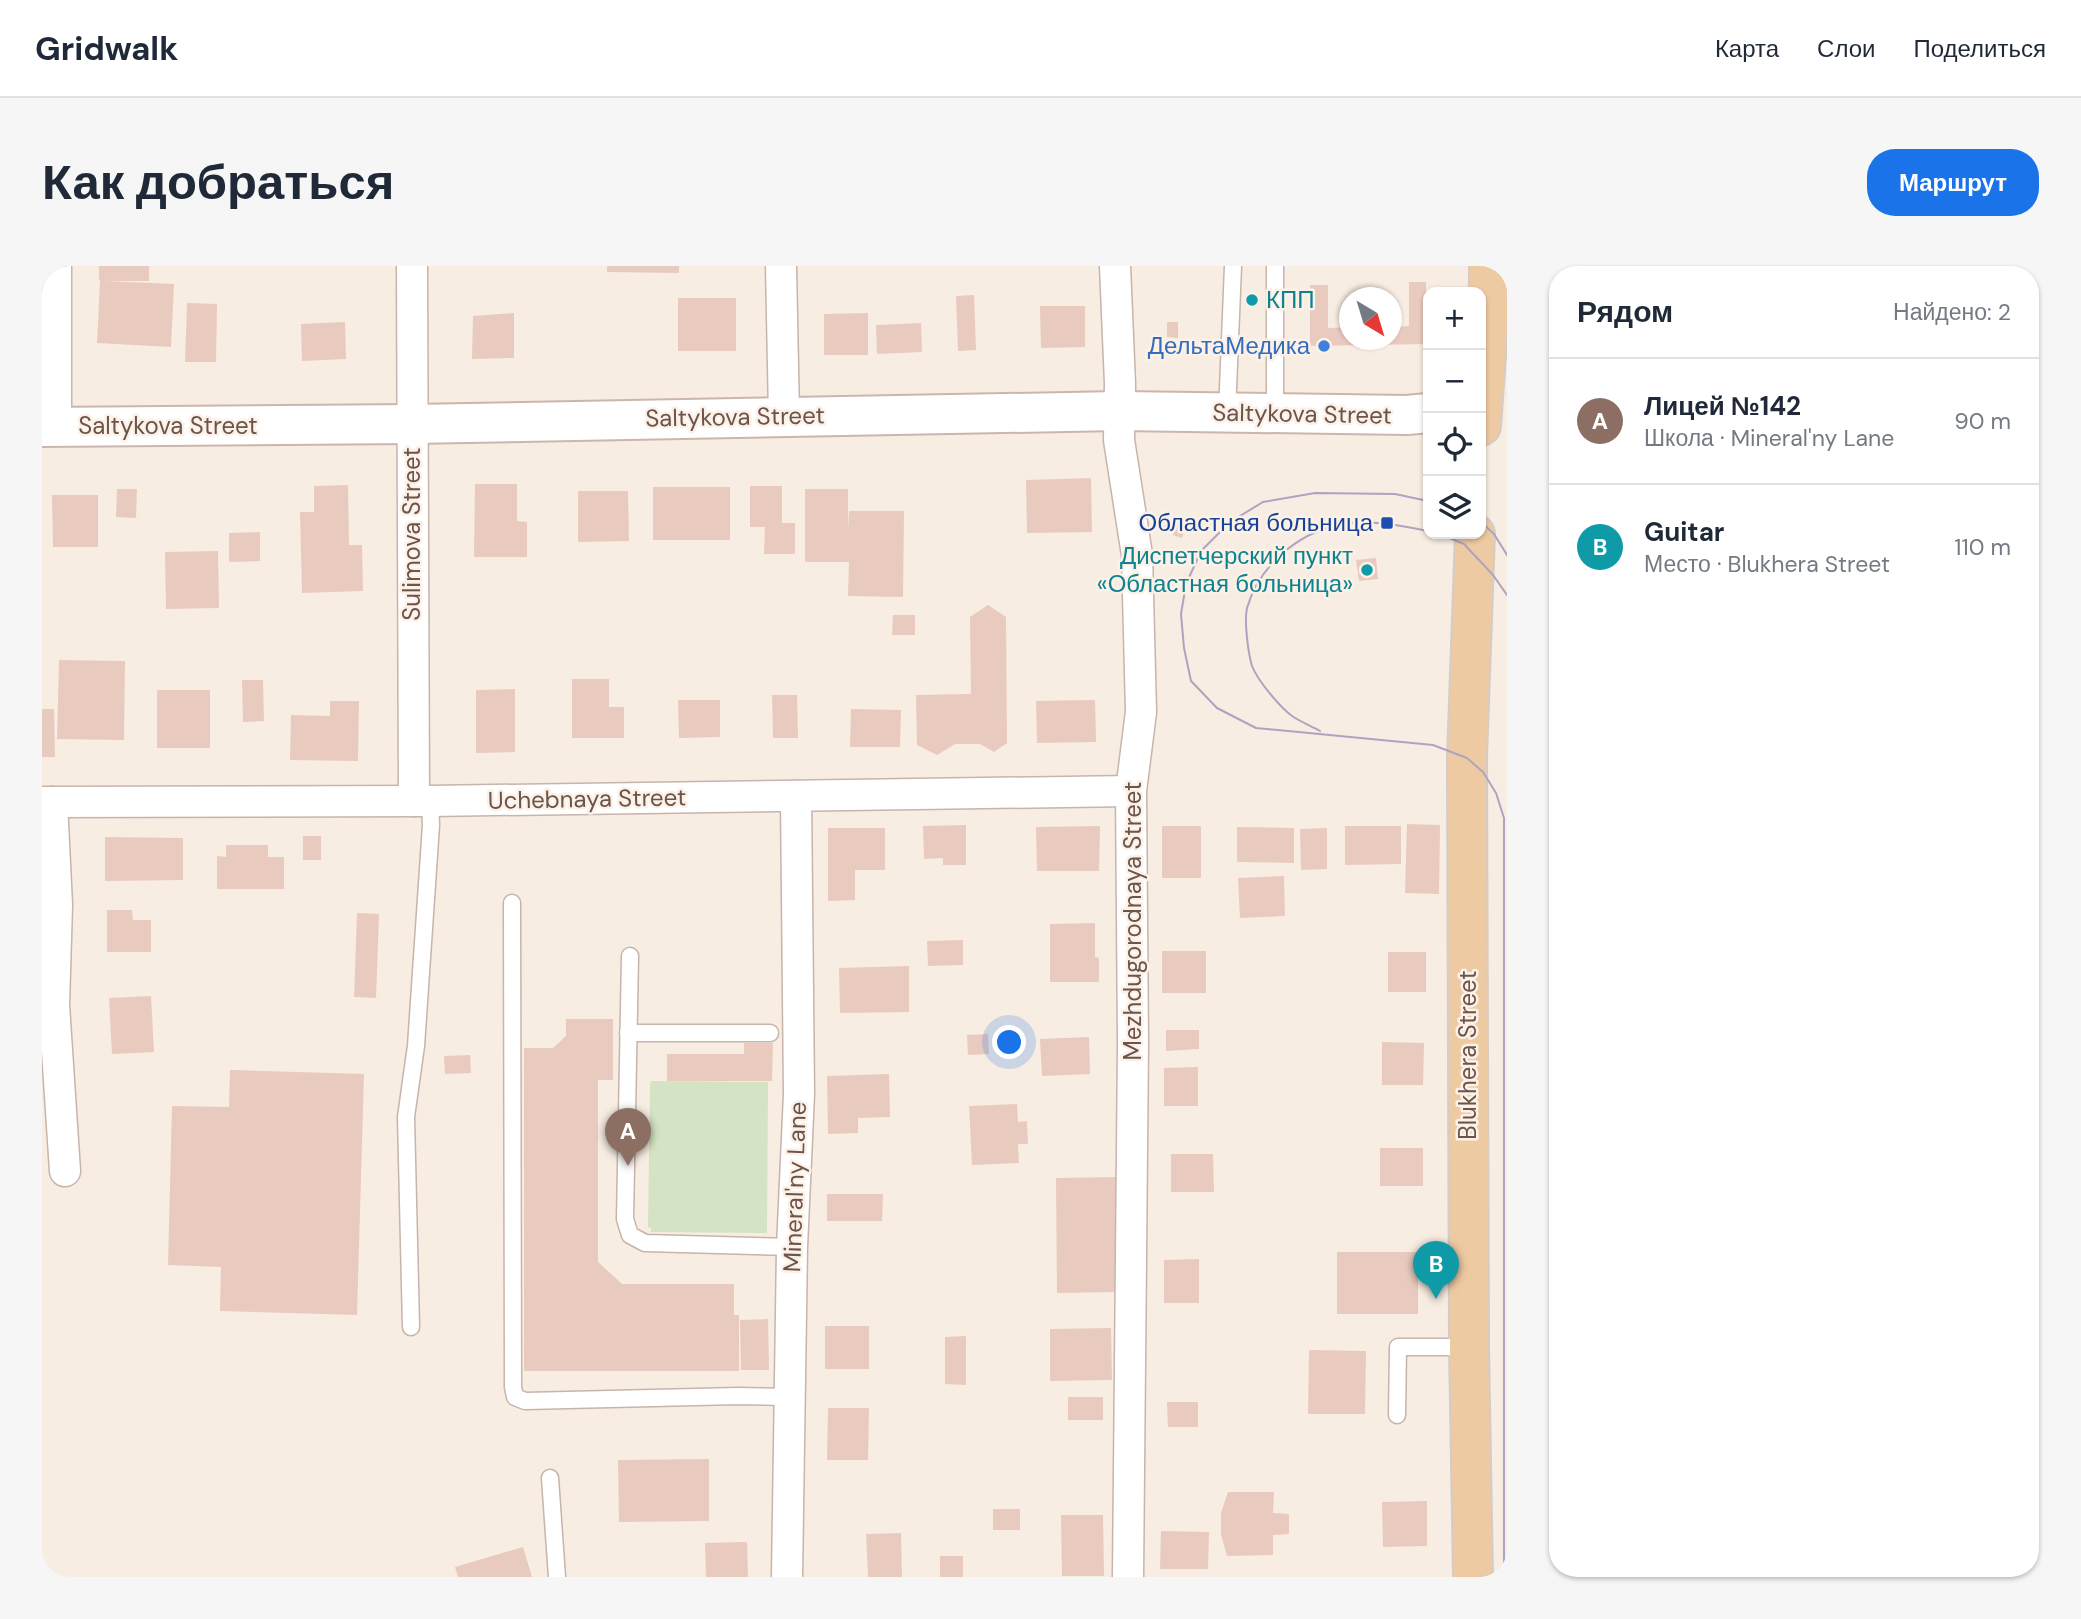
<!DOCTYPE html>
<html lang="ru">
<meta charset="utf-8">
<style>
body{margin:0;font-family:"DM Sans",sans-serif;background:#f6f6f7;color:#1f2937}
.controls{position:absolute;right:21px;top:21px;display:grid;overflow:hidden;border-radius:14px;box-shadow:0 2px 5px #0004}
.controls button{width:63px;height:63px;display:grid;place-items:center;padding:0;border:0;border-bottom:2px solid #e0e1e3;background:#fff;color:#1f2937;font:35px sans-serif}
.compass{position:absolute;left:1297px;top:21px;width:63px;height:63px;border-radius:50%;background:#fff;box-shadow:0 2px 5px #0004;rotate:142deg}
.you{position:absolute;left:968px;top:777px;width:24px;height:24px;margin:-18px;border:5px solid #fff;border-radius:50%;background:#1a73e8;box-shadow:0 0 0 10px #1a73e833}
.badge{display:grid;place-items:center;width:46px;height:46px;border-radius:50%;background:#1a73e8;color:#fff;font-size:23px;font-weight:700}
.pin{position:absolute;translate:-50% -58px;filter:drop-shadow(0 2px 4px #0008)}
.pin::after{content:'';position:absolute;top:37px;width:24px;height:21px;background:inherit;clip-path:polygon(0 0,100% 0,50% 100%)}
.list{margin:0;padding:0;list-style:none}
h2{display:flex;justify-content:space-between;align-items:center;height:91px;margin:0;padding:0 28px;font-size:30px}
h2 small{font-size:23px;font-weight:400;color:#747a83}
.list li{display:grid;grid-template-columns:46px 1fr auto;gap:21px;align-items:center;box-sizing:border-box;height:126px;padding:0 28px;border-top:2px solid #e0e1e3}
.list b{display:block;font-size:26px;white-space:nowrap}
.list p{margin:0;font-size:23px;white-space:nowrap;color:#747a83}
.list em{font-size:23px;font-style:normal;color:#747a83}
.icon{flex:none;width:38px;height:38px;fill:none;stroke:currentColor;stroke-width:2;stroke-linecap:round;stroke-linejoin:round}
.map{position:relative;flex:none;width:1465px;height:1311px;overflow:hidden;border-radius:28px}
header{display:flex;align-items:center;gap:42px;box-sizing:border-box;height:98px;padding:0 35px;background:#fff;border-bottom:2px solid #e0e1e3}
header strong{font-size:33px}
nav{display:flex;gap:38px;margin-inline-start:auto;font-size:24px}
.intro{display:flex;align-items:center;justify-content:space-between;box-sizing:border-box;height:168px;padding:0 42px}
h1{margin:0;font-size:49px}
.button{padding:18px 32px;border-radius:28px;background:#1a73e8;color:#fff;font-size:24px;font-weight:700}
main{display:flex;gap:42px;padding:0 42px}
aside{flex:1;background:#fff;border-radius:28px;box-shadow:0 2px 5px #0004}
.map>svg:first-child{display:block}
</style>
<header>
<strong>Gridwalk</strong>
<nav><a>Карта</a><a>Слои</a><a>Поделиться</a></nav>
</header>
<div class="intro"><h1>Как добраться</h1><a class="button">Маршрут</a></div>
<main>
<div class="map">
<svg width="1465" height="1311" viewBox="0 0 1465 1311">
<rect width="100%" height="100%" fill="#f8ede2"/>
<polygon fill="#d3e3c3" points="609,815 726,816 725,967 609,966 609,962 606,961 608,819"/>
<g fill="#e9cabe">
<polygon points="57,0 107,0 107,15 63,15 132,18 129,81 55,77 58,14 57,14"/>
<polygon points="565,0 637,0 637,7 565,6"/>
<polygon points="1367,16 1384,16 1385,78 1268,80 1268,19 1286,19 1286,62 1308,61 1308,74 1350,74 1350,61 1367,60"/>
<polygon points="932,29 934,84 916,85 914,30"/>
<rect x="636" y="32" width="58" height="53"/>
<polygon points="145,37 175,38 174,96 143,96"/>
<polygon points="998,40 1043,40 1043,81 999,82"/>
<polygon points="472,47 472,92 430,93 431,50"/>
<polygon points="826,47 826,89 782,89 782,48"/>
<polygon points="303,56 304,93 260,95 259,58"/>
<polygon points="1125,56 1136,56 1136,72 1125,71"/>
<polygon points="879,57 880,86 835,88 834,59"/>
<polygon points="1049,212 1050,266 985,267 984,214"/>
<polygon points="433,218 475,218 475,255 485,256 485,291 432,291"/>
<polygon points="306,219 307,279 320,279 321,325 260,327 258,246 272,246 272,220"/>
<polygon points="708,220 740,220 740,257 753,257 753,288 722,288 723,261 708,261"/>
<rect x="611" y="221" width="77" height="53"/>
<polygon points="75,223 95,223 94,252 74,251"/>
<polygon points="763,223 806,223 806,264 807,245 862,245 861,331 806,330 807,296 763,296"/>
<polygon points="536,225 586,225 587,275 536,276"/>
<polygon points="10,229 56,229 56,281 11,281"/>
<polygon points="1137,250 1146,252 1140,272 1131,269"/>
<polygon points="218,266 218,295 187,296 187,267"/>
<polygon points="176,285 177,342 124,343 123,286"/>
<polygon points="1334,292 1336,313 1317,315 1314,294"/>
<polygon points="946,339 964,351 965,477 952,486 938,478 913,478 895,489 875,479 874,429 929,428 928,351"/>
<polygon points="851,349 873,349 873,369 850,369"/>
<polygon points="17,394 83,395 82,474 15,473"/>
<polygon points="530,413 567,413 567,441 582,441 582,472 530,472"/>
<polygon points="200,414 221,414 222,455 201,456"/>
<polygon points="473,423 473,486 434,487 434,424"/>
<rect x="115" y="424" width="53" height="58"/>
<polygon points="730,429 755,429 756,472 731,472"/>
<polygon points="636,434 678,434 678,471 637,472"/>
<polygon points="1053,434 1054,476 995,477 994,435"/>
<polygon points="288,435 317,435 316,495 248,494 249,449 288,450"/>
<polygon points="0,443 12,443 13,491 0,491"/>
<polygon points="809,443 859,444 858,481 808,481"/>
<polygon points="1365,558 1398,559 1397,628 1363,627"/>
<polygon points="924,559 924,599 901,599 901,592 882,593 881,560"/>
<polygon points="1058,560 1057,605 995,605 994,561"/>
<rect x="1120" y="560" width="39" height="52"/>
<polygon points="1303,560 1359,560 1359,598 1303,599"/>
<polygon points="1195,561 1252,562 1252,597 1195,596"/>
<polygon points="786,562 843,562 843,604 813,604 813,634 786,635"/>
<polygon points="1285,562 1285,603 1259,604 1258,563"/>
<rect x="261" y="570" width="18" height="24"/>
<polygon points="63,571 141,572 141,614 63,615"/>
<polygon points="184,579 226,579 226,591 242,591 242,623 175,623 175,590 184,591"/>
<polygon points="1242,610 1243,650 1198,652 1196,612"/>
<polygon points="65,644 90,644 91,654 109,654 109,686 65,686"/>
<polygon points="315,647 337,648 334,732 312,731"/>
<polygon points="1053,657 1053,691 1057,692 1057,716 1008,716 1008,658"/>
<polygon points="921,674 921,699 886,700 885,675"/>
<rect x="1120" y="685" width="44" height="42"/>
<rect x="1346" y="686" width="38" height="40"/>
<polygon points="867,700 867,746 798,747 797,702"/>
<polygon points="109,730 112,786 70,788 67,732"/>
<polygon points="524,753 571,753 571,814 556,814 556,996 580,1018 692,1018 692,1049 697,1049 697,1105 482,1105 482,782 511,782 524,770"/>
<polygon points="1124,764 1157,764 1157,783 1124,785"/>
<polygon points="946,768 947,788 926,789 925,769"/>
<polygon points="1047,771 1048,808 1000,810 998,773"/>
<polygon points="1340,776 1382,777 1381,819 1340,819"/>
<polygon points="702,777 731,777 730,815 625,815 625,788 702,788"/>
<polygon points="428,789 429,807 403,808 402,790"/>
<polygon points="1156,801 1156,840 1122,840 1122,802"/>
<polygon points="188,804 322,808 315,1049 178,1045 179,1001 126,999 130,840 187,841"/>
<polygon points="847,808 848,851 816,852 816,867 786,868 785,810"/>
<polygon points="975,838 976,856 985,855 986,878 976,878 977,897 930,899 927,840"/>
<rect x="1338" y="882" width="43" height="38"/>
<polygon points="1129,888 1171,888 1172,926 1129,926"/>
<polygon points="1076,911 1077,1026 1015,1027 1014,912"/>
<polygon points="785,928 841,928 840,955 785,955"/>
<rect x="1295" y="986" width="81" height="62"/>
<polygon points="1157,993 1157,1037 1122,1037 1122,994"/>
<polygon points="726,1053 727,1104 699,1104 698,1054"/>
<rect x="783" y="1060" width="44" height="43"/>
<polygon points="1069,1062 1070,1114 1008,1115 1008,1063"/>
<polygon points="924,1070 924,1119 903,1118 903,1071"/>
<polygon points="1267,1084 1324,1085 1323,1148 1266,1148"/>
<rect x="1026" y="1131" width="35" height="23"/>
<polygon points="1125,1136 1156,1136 1156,1161 1126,1161"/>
<polygon points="786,1142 827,1142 826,1194 785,1194"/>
<polygon points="667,1193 667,1255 577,1256 576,1194"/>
<polygon points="1186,1226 1232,1226 1231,1247 1247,1248 1247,1268 1231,1269 1231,1289 1185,1290 1179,1269 1179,1247"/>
<polygon points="1385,1235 1385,1280 1341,1281 1340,1236"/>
<rect x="951" y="1243" width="27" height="21"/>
<polygon points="1019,1249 1061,1249 1062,1310 1020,1310"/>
<polygon points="1119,1265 1167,1266 1166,1303 1118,1303"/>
<polygon points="859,1267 860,1311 826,1311 824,1268"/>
<polygon points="705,1276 706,1311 664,1311 663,1277"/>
<polygon points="481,1281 490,1311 416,1311 413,1301"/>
<rect x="898" y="1290" width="23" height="21"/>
</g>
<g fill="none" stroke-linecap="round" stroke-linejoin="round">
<g stroke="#c7b4ab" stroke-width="19">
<g id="service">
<polyline points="1233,0 1233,147"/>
<polyline points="1185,147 1191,0"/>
<polyline points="470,637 471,1121 473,1131 483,1135 696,1130 747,1131"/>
<polyline points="588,690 583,953 588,969 603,977 750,981"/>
<polyline points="586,767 728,767"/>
<polyline points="369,1061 364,851 374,780 389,559 388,535"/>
<polyline points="1355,1149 1356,1081 1427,1081"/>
<polyline points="508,1212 515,1311"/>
</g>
</g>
<g stroke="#c7b4ab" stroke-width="33">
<g id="minor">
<polyline points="14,0 14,161"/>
<polyline points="370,0 372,535"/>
<polyline points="739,0 742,150"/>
<polyline points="1073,0 1078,118 1077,174 1095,289 1099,446 1089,525 1091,778 1086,1311"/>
<polyline points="0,536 388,535 1089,525"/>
<polyline points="10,536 15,639 12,739 23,905"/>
<polyline points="745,1311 750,981 757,828 754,530"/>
</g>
</g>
<g stroke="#ccb6ab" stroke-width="42">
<polyline id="secondary" points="0,161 370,158 1077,145 1365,149 1386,147"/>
</g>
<g stroke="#d3ccc9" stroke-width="42">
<g id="primary">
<polyline points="1439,160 1447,47 1447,0"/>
<polyline points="1431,1311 1427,1081 1425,492 1433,268"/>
</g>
</g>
<use href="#service" stroke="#fff" stroke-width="16"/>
<use href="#minor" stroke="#fff" stroke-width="30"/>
<use href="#secondary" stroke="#fff" stroke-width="38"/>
<use href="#primary" stroke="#eecaa3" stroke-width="38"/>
<g stroke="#afa3bf" stroke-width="2">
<polyline points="1386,235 1353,228 1273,227 1221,236 1188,256 1159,285 1144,318 1139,348 1142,382 1149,415 1175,442 1214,462 1391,479 1425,492 1441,506 1454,527 1462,552 1462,1311"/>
<polyline points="1439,256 1452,268 1465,289"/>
<polyline points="1398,268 1422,278 1451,309 1465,329"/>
<path d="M 1278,465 C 1269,460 1259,456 1250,450 C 1237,440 1216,415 1210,400 C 1206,386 1202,355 1205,342 C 1217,300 1255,268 1296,259 C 1326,253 1357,259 1386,265"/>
</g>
</g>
<g fill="#0f9aa8" stroke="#fcf1e7" stroke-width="2.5">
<circle cx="1210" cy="34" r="7"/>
<circle cx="1325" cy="304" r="7"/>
</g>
<circle fill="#3f7fe0" stroke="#fcf1e7" stroke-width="2.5" cx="1282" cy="80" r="7"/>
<rect fill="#1a4fb4" stroke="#fcf1e7" stroke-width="2.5" x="1338" y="250" width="14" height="14" rx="3.5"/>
<g text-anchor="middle" stroke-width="5" stroke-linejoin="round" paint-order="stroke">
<g font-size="24" fill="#0d838f" stroke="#fcf1e7" text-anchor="start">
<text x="1224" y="42">КПП</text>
<text x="1311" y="298" text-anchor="end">Диспетчерский пункт<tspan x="1311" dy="28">«Областная больница»</tspan></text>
</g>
<g font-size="24" fill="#366cbe" stroke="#fcf1e7" text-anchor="end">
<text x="1268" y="88">ДельтаМедика</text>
</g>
<g font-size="24" fill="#6c544c" stroke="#fcf1e7">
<text transform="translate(1260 148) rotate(1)" y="8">Saltykova Street</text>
<text transform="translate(693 151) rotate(-1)" y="8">Saltykova Street</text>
<text x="126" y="168">Saltykova Street</text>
<text transform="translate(370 268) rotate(-90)" y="8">Sulimova Street</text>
<text transform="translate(545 533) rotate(-1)" y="8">Uchebnaya Street</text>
<text transform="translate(1091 655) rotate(-90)" y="8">Mezhdugorodnaya Street</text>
<text transform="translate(1426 789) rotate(-90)" y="8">Blukhera Street</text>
<text transform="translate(753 921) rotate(-88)" y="8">Mineral'ny Lane</text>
</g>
<g font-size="24" fill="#164399" stroke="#fcf1e7" text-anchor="end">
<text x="1331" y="265">Областная больница</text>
</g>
</g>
</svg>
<div class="controls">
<button>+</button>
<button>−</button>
<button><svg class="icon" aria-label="locate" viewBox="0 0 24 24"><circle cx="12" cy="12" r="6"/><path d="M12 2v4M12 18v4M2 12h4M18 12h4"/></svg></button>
<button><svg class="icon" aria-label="layers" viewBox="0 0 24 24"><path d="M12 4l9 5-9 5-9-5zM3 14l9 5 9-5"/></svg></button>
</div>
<svg class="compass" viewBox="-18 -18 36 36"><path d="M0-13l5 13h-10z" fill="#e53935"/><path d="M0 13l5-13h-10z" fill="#747a83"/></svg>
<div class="you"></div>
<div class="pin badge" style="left:586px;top:900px;background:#8d6e63">A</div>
<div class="pin badge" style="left:1394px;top:1033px;background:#0f9aa8">B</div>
</div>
<aside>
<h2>Рядом<small>Найдено: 2</small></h2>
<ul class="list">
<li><span class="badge" style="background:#8d6e63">A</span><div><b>Лицей №142</b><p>Школа · Mineral'ny Lane</p></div><em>90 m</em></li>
<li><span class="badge" style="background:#0f9aa8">B</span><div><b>Guitar</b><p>Место · Blukhera Street</p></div><em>110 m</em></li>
</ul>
</aside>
</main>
